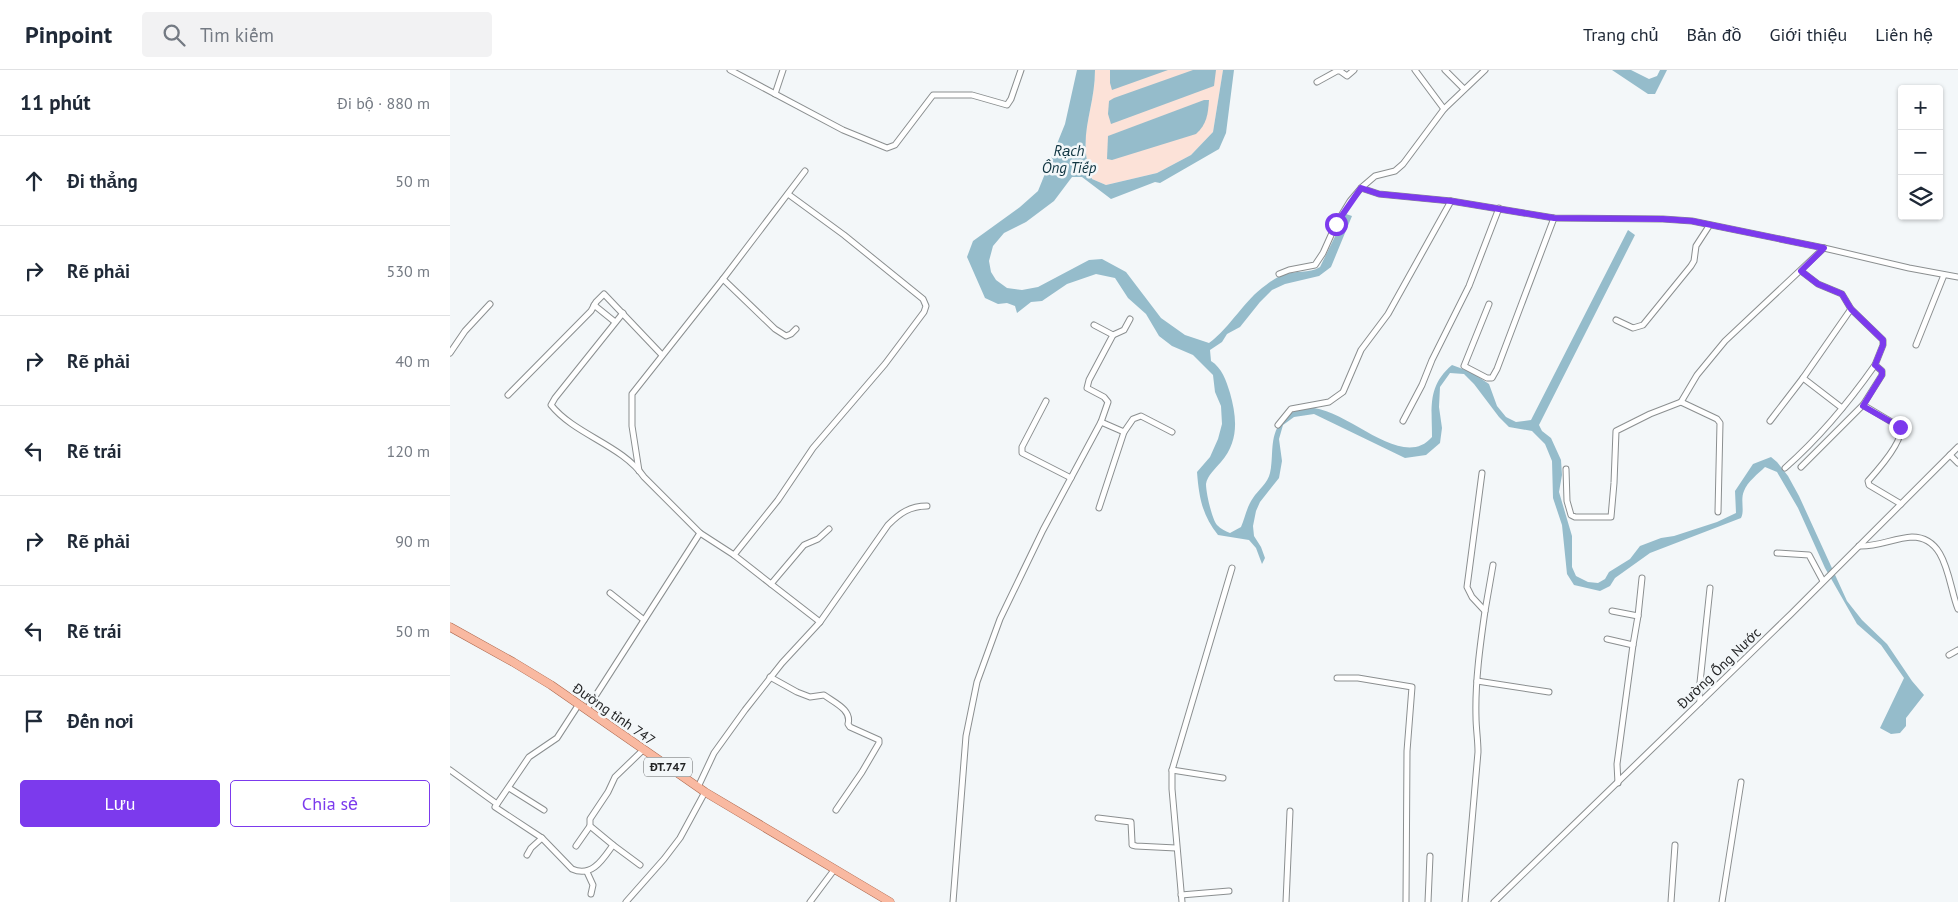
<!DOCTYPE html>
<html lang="vi">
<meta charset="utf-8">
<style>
body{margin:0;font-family:"PT Sans",sans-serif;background:#f2f2f3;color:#1f2937}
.controls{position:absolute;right:15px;top:15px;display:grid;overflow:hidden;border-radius:5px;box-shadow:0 1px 4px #0004}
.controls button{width:45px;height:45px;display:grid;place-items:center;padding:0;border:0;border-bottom:1px solid #e0e1e3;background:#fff;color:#1f2937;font:25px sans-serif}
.stop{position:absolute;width:15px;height:15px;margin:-11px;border:4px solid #7c3aed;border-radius:50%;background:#fff}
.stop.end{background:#7c3aed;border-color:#fff;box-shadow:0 1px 5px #0008}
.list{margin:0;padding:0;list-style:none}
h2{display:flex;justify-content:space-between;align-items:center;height:65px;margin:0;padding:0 20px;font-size:21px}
h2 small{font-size:16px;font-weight:400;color:#747a83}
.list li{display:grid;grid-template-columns:32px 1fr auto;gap:15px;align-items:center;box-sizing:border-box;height:90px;padding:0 20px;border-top:1px solid #e0e1e3}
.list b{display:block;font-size:19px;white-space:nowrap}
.list em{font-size:16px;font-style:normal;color:#747a83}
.actions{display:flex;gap:10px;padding:15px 20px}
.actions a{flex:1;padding:11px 0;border:1px solid #7c3aed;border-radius:5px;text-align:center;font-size:18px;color:#7c3aed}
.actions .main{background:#7c3aed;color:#fff}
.icon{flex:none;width:28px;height:28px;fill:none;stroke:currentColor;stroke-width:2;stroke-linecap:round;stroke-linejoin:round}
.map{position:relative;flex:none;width:1508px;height:832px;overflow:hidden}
header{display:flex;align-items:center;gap:30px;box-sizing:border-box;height:70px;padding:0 25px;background:#fff;border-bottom:1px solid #e0e1e3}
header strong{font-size:24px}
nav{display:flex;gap:28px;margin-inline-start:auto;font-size:18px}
.search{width:350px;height:45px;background:#f2f2f3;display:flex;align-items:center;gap:12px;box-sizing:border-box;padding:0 18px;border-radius:5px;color:#747a83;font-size:19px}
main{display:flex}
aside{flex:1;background:#fff}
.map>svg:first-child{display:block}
</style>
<header>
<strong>Pinpoint</strong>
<div class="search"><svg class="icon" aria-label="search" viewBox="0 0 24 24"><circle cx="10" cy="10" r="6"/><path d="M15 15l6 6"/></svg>Tìm kiếm</div>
<nav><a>Trang chủ</a><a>Bản đồ</a><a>Giới thiệu</a><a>Liên hệ</a></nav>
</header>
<main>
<aside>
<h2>11 phút<small>Đi bộ · 880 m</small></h2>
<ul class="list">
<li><svg class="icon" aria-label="ahead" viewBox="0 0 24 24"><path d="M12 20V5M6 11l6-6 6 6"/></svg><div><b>Đi thẳng</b></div><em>50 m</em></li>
<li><svg class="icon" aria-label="right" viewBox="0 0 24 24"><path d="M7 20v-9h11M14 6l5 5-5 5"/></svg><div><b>Rẽ phải</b></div><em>530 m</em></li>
<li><svg class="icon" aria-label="right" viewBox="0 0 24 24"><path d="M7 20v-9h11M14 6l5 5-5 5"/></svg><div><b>Rẽ phải</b></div><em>40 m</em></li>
<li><svg class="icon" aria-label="left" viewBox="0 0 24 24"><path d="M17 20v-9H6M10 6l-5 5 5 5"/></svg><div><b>Rẽ trái</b></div><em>120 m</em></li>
<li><svg class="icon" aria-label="right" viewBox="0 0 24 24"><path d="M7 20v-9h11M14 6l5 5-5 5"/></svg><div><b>Rẽ phải</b></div><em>90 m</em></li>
<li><svg class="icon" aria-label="left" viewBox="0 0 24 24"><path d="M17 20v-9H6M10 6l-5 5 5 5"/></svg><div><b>Rẽ trái</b></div><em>50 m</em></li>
<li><svg class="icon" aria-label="arrive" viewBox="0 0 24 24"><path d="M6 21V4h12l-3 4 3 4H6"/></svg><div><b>Đến nơi</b></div></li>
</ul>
<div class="actions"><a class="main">Lưu</a><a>Chia sẻ</a></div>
</aside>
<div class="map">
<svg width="1508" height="832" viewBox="0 0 1508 832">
<rect width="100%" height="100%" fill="#f3f7f9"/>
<path fill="#fce2d8" d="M 645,0 L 773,0 L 763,62 L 741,85 L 707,103 L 656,115 L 642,109 C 626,66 645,41 645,0 Z"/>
<g fill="#95bccb">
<path d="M 627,0 L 645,0 C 645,41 626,66 642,109 L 656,115 L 707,103 L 741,85 L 763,62 L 773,0 L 784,0 L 776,63 L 769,79 L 710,113 L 705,112 L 661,129 L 632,107 L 622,107 L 604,131 L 576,152 L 554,163 L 543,176 L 539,191 L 541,202 L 546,210 L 557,218 L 572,220 L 588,217 L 639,190 L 652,189 L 676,202 L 711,248 L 735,265 L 759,273 C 781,257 794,230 816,215 C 821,211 827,207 833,205 C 845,200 859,204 870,197 L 896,144 L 902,146 L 881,197 L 869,206 L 835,214 L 822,220 L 810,232 L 790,257 L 777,264 L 772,272 L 760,280 L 761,291 C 772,298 776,310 780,323 C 787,348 789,371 771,392 C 766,398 757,406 756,414 C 756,423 762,449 767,455 C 771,459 775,461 780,463 L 791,457 C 795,448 797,436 803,428 C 808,420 818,413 820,403 C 824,386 819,367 831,352 C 870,299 944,411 982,367 C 982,338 977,316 1002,295 L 1021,302 L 1039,314 L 1047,336 L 1056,347 L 1066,352 L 1081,350 L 1178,160 L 1185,165 L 1089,355 L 1092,361 L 1101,368 L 1111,390 L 1112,405 L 1109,422 L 1122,466 L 1122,497 L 1126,506 L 1138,512 L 1148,513 L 1155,509 L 1159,502 L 1180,489 L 1190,476 L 1211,468 L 1224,466 L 1267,452 L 1286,443 L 1285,421 L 1303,394 L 1321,387 L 1327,392 L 1338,406 L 1349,426 L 1397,531 L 1412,550 L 1437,574 L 1462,611 L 1474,625 L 1456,648 L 1456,656 L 1450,663 L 1441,664 L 1430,658 L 1454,608 L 1431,575 L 1407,554 L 1375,498 L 1348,438 L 1327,402 L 1315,397 C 1309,403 1297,412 1294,421 C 1290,430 1295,440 1291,448 L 1200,483 L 1165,508 L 1160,516 L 1150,521 L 1124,515 L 1117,504 L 1112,455 L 1103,428 L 1102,391 L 1095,374 L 1082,361 L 1059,357 L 1049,347 L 1024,314 L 1014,304 L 1000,303 L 990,317 L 989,337 L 992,358 L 990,373 L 976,385 L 955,388 L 864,344 L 844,347 L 833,355 L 829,369 L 832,391 L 829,408 L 810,432 L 806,441 L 803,456 L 804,466 L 811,477 L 815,488 L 812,494 L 806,478 L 799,470 L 768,465 C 752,445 749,427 747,402 L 760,387 L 768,369 L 772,354 L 771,336 L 765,322 L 763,305 L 743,285 L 722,276 L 709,266 L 696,244 L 678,228 L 665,208 L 646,204 L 617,214 L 592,231 L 581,232 L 567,243 L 565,236 L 557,233 L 548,234 L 535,228 L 517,187 L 523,171 L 570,137 L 588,121 L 615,54 Z"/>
<polygon points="718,0 662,20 660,13 660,0"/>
<polygon points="743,0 766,0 764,16 661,54 658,44 659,31 664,28"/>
<polygon points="1162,0 1181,0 1199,9 1207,6 1210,0 1217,0 1205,24 1198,24"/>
<path d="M 754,30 L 759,30 C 758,44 757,54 746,64 L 662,90 L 657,89 L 658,66 Z"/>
</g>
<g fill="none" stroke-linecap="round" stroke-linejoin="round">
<g stroke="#8b8f90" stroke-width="7">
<g id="street">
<polyline points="280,0 393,60 437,78 445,75 483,25 522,25 557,35 561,29 571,0"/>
<polyline points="965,0 994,39"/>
<polyline points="995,0 1014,19"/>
<polyline points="867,12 887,1 890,1 897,6 904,0"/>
<polyline points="325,24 333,0"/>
<polyline points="911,118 929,124 1001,131 1104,148 1213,149 1242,151 1374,178 1459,198 1508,207"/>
<polyline points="1351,201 1368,214 1392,224 1401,239"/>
<polyline points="829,204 839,200 865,195 873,183 886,154 900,131 911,118 925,106 945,101 953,94 994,39 1035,0"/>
<polyline points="273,209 325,259 336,266 341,264 346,259"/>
<polyline points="1039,234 1014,296 1037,308 1042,308 1047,299 1104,148"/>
<polyline points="144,235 165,252"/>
<path d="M 173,243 L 105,328 L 101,335 C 125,365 172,375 194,407 L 250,463"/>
<polyline points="1166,250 1183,258 1193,255 1241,196 1244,191 1246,176 1259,156"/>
<polyline points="663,265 674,260 680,249"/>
<polyline points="1466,275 1494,205"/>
<polyline points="0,283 15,261 40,234"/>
<polyline points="58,325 141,241 146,232 154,224 212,285"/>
<polyline points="596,331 572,377 572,383 621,408"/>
<polyline points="1231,332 1267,349 1270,353 1268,442"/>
<polyline points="1392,338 1353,308 1401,239 1433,270 1433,275 1425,295"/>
<polyline points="953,351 972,315 982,290 1019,216 1049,138"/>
<polyline points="1320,351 1353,308"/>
<polyline points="651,352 674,362 683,349 691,346 722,362"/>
<polyline points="828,355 841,339 879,332 893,322 911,280 938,244 1001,131"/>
<polyline points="1500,385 1508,393"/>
<path d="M 1351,397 L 1413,335 L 1450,357 C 1455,370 1427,401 1418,411 L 1419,415 L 1451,434"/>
<path d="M 1335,398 C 1369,368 1399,332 1425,295 L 1432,301 L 1432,305 L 1413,335"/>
<polyline points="1116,399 1117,431 1121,445 1125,447 1161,447 1164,413 1166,361 1200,344 1231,332 1247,305 1275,271 1374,178"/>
<polyline points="189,401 182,356 182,324 273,209 355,101"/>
<polyline points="649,438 674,362"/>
<path d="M 1409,476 C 1427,477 1444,468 1462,467 C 1498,467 1498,515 1508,539"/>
<polyline points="1327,483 1359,485 1373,511"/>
<polyline points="284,485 321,514 354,475 368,469 379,459"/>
<polyline points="321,514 370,552"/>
<polyline points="160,523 194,550"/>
<polyline points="1035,541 1043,495"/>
<polyline points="1162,541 1188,546 1183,575"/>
<polyline points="1188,546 1192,508"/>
<polyline points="1157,569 1183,575 1167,694 1168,713"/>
<polyline points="1499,585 1508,580"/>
<path d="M 320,607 L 347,622 L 360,627 L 374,625 C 385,633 402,640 398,654 L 400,657 L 429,670 L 429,673 L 412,702 L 386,740"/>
<polyline points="887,608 908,608 962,617 957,681 956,832"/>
<polyline points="1027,611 1099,622"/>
<polyline points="1250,632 1249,622 1260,518"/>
<path d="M 129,634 L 107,668 L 79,687 L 45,737 L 92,768 L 122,799 C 142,808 153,789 163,775 L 140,756 L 140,749 L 158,722 L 165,707 L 193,680"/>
<polyline points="137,639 250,463 284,485 328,430 363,378 435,294 474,242 476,236 473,229 394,165 338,124"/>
<polyline points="0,700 47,734"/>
<polyline points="722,700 773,708"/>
<path d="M 248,717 L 264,683 L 295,640 L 332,593 L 370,552 L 438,455 C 450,443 460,436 477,436"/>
<polyline points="59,718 94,740"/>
<polyline points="648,748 681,752 682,772 682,775 686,776 726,778"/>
<polyline points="163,775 190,795"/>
<polyline points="126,776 140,756"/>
<polyline points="77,785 81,778 92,768"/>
<polyline points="137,802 143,815 141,824"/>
<polyline points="731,825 779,821"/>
<polyline points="176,832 214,789 230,768 255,722"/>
<polyline points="360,832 384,800"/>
<polyline points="503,832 516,666 527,612 550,549 593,460 651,352 658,332 654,327 637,318 639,310 663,265 644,255"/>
<polyline points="732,832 722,719 722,700 782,498"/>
<polyline points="836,832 840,741"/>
<polyline points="978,832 980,786"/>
<path d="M 1015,832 L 1028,682 C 1028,670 1026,658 1026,647 C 1025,612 1030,576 1035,541 L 1022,527 L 1017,517 L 1032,403"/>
<polyline points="1044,832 1341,544 1508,377"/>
<polyline points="1221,832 1225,775"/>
<polyline points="1272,832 1291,712"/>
</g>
</g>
<g stroke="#ac674d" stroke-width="9">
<polyline id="primary" points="0,557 63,592 101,615 255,722 440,832"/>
</g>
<use href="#street" stroke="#fff" stroke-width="5"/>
<use href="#primary" stroke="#f9b9a1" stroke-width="8"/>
</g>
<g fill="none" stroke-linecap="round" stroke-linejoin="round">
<polyline stroke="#7c3aed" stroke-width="6" points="886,154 911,118 929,124 1001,131 1104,148 1213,149 1242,151 1374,178 1351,201 1368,214 1392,224 1401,239 1433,270 1433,275 1425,295 1432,301 1432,305 1413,336 1450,357"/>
</g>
<g text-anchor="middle" stroke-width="5" stroke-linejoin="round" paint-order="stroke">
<rect fill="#f3f7f9" stroke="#626465" stroke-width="1" x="194" y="687.5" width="48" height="19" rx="4"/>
<g font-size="12" font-weight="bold" fill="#242526">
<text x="218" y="701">ĐT.747</text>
</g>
<g font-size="14" fill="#242526" stroke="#f3f7f9">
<text transform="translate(1269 598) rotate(-44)" y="5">Đường Ống Nước</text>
<text transform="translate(164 644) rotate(35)" y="5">Đường tỉnh 747</text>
</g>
<g font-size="15" font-style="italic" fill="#0f3440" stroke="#f3f7f9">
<text x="619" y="86">Rạch<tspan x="619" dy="17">Ông Tiếp</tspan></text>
</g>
</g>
</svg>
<div class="controls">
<button>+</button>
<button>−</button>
<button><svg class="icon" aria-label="layers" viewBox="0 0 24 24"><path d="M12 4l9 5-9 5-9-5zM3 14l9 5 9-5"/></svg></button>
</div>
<div class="stop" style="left:886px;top:154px"></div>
<div class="stop end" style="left:1450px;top:357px"></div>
</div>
</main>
